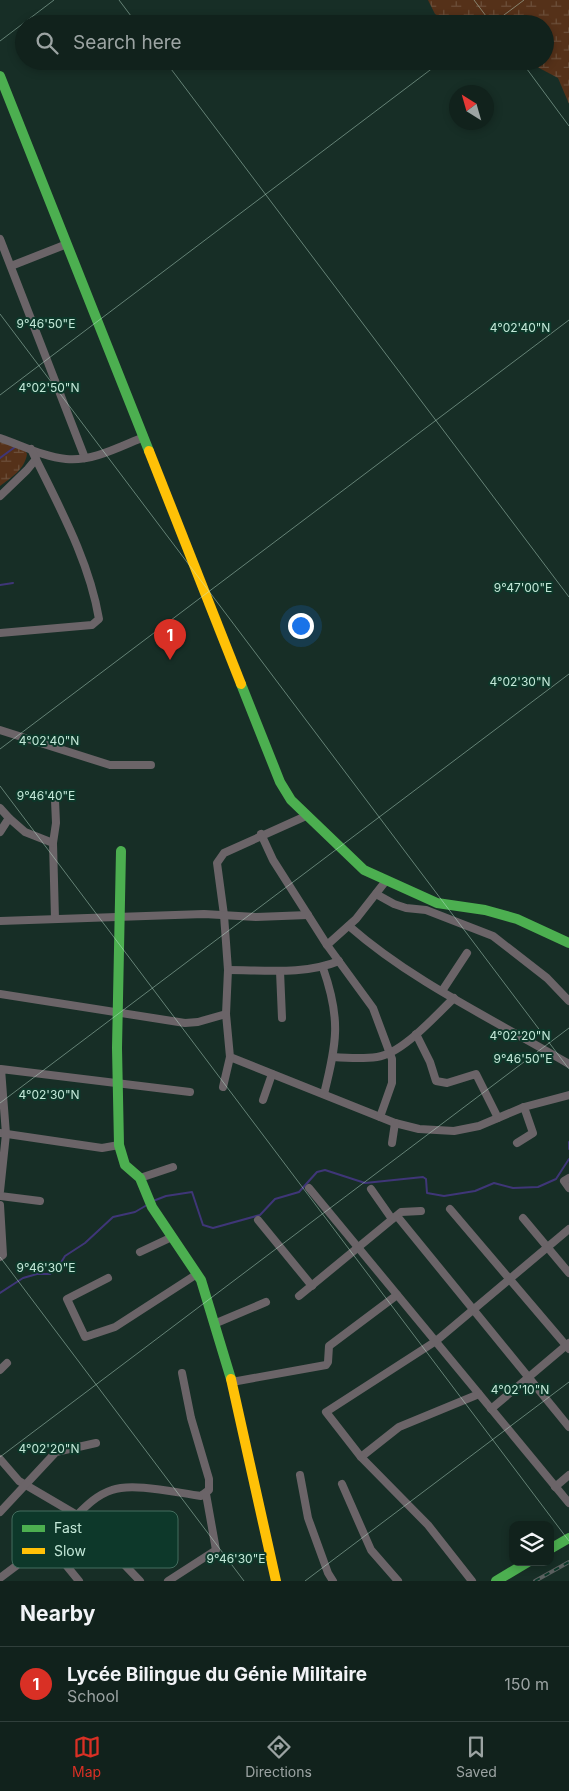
<!DOCTYPE html>
<meta charset="utf-8">
<style>
body{margin:0;font-family:Inter,sans-serif;background:#1e2f29;color:#f1f3f6}
.controls{position:absolute;right:15px;bottom:15px;display:grid;overflow:hidden;border-radius:10px;box-shadow:0 2px 8px #0003}
.controls button{width:45px;height:45px;display:grid;place-items:center;padding:0;border:0;border-bottom:1px solid #303f3b;background:#11221c;color:#f1f3f6;font:25px sans-serif}
.compass{position:absolute;left:449px;top:85px;width:45px;height:45px;border-radius:50%;background:#11221c;box-shadow:0 2px 8px #0003;rotate:323deg}
.you{position:absolute;left:300px;top:625px;width:18px;height:18px;margin:-12px;border:4px solid #fff;border-radius:50%;background:#1a73e8;box-shadow:0 0 0 8px #1a73e833}
.badge{display:grid;place-items:center;width:32px;height:32px;border-radius:50%;background:#d93025;color:#fff;font-size:16px;font-weight:700}
.pin{position:absolute;translate:-50% -41px;filter:drop-shadow(0 1px 2px #0008)}
.pin::after{content:'';position:absolute;top:26px;width:18px;height:15px;background:inherit;clip-path:polygon(0 0,100% 0,50% 100%)}
.list{margin:0;padding:0;list-style:none}
h2{display:flex;justify-content:space-between;align-items:center;height:65px;margin:0;padding:0 20px;font-size:21px}
h2 small{font-size:16px;font-weight:400;color:#9ca4a3}
.list li{display:grid;grid-template-columns:32px 1fr auto;gap:15px;align-items:center;box-sizing:border-box;height:75px;padding:0 20px;border-top:1px solid #303f3b}
.list b{display:block;font-size:19px;white-space:nowrap}
.list p{margin:0;font-size:16px;white-space:nowrap;color:#9ca4a3}
.list em{font-size:16px;font-style:normal;color:#9ca4a3}
.icon{flex:none;width:28px;height:28px;fill:none;stroke:currentColor;stroke-width:2;stroke-linecap:round;stroke-linejoin:round}
.map{position:relative;flex:none;width:569px;height:1581px;overflow:hidden}
.search{position:absolute;background:#11221c;box-shadow:0 2px 8px #0003;left:15px;right:15px;top:15px;height:55px;display:flex;align-items:center;gap:12px;box-sizing:border-box;padding:0 18px;border-radius:28px;color:#9ca4a3;font-size:19px}
.sheet{height:140px;background:#11221c}
nav{display:flex;justify-content:space-around;align-items:center;box-sizing:border-box;height:70px;border-top:1px solid #303f3b;background:#11221c;font-size:14px;color:#9ca4a3}
nav a{display:grid;justify-items:center;gap:2px}
nav .on{color:#d93025}
.map>svg:first-child{display:block}
</style>
<div class="map">
<svg width="569" height="1581" viewBox="0 0 569 1581">
<defs>
<pattern id="wetland-marsh" width="20" height="14" patternUnits="userSpaceOnUse" patternTransform="scale(1.25)"><rect width="20" height="14" fill="#553119"/><path d="M1 5h8M5 5V1M11 12h8M15 12V8" fill="none" stroke="#6c4f3a"/></pattern>
</defs>
<rect width="100%" height="100%" fill="#172e26"/>
<g fill="url(#wetland-marsh)">
<polygon points="428,0 569,0 569,104 558,78 526,61 545,61 545,24 453,24 435,14"/>
<path d="M 0,442 L 24,449 L 27,454 C 25,469 11,478 0,486 Z"/>
</g>
<g fill="none" stroke-linecap="round" stroke-linejoin="round">
<g stroke="#3f3678" stroke-width="2">
<polyline points="0,458 15,447"/>
<polyline points="0,585 13,583"/>
<polyline points="569,1142 569,1149"/>
<polyline points="153,1201 166,1196 192,1192 203,1225 213,1228 260,1215 275,1199 299,1192 317,1172 325,1170 365,1183 423,1177 426,1179 427,1193 444,1196 475,1191 494,1183 513,1188 538,1187 556,1179 569,1159"/>
<polyline points="0,1293 23,1278 37,1274 50,1274 57,1269 65,1256 85,1243 113,1217 135,1212 147,1205"/>
</g>
<g stroke="#6b6468" stroke-width="8">
<polyline points="0,239 85,458"/>
<polyline points="11,266 67,244"/>
<path d="M 0,438 C 21,445 44,457 66,459 C 92,462 121,446 144,437"/>
<polyline points="0,496 27,470 36,459"/>
<path d="M 0,633 L 92,625 L 99,619 C 89,559 57,503 31,449"/>
<polyline points="0,730 110,765 151,765"/>
<polyline points="0,808 9,818"/>
<polyline points="306,816 224,853 217,863 224,915 228,970 226,1014 230,1057 395,1123 419,1129 454,1131 479,1126 524,1107 569,1095"/>
<polyline points="0,832 9,818 25,832 53,843 55,919"/>
<polyline points="261,834 273,860 327,945 373,1008 392,1059 392,1083 380,1117"/>
<polyline points="53,843 56,823 55,800"/>
<polyline points="376,894 394,904 406,908 426,910 493,936 547,978 569,1001"/>
<polyline points="0,921 204,914 256,917 308,915"/>
<path d="M 349,926 C 414,983 495,1020 569,1064"/>
<polyline points="327,945 356,919 385,882"/>
<path d="M 323,968 C 341,1019 337,1042 324,1094"/>
<path d="M 228,970 C 264,970 305,975 339,961"/>
<polyline points="280,971 282,1018"/>
<polyline points="442,991 467,953"/>
<polyline points="0,994 185,1023 198,1022 226,1014"/>
<polyline points="416,1034 430,1062 436,1081 447,1083 476,1074 498,1118"/>
<path d="M 333,1057 C 347,1058 362,1059 377,1057 C 402,1054 435,1016 454,998"/>
<polyline points="223,1087 230,1057"/>
<polyline points="263,1100 272,1074"/>
<polyline points="0,1133 102,1148 119,1145"/>
<polyline points="392,1143 395,1123"/>
<polyline points="517,1143 533,1133 524,1107"/>
<polyline points="140,1178 173,1167"/>
<polyline points="569,1178 564,1181 569,1188"/>
<polyline points="309,1188 569,1503"/>
<polyline points="371,1189 392,1219"/>
<polyline points="0,1191 6,1134 1,1069 190,1092"/>
<polyline points="0,1196 40,1201"/>
<polyline points="0,1205 3,1255 0,1257"/>
<polyline points="450,1209 569,1349"/>
<polyline points="397,1216 569,1427"/>
<polyline points="523,1218 569,1273"/>
<polyline points="258,1220 312,1286"/>
<polyline points="140,1252 172,1237"/>
<polyline points="108,1278 67,1299 85,1337 115,1327 197,1274"/>
<polyline points="299,1296 401,1212 421,1211"/>
<polyline points="214,1324 266,1302"/>
<polyline points="0,1370 7,1363"/>
<polyline points="232,1382 326,1365 328,1362 329,1346 397,1295"/>
<polyline points="491,1409 569,1343"/>
<polyline points="361,1457 399,1427 479,1394"/>
<polyline points="0,1459 19,1481 77,1515 140,1581"/>
<polyline points="300,1475 308,1518 328,1573 333,1581"/>
<polyline points="342,1484 371,1550 398,1581"/>
<polyline points="555,1487 569,1475"/>
<polyline points="0,1512 56,1452 96,1443"/>
<path d="M 77,1515 C 87,1505 97,1495 112,1490 C 133,1482 177,1493 201,1496 L 209,1490 L 209,1479 L 191,1418 L 182,1373"/>
<polyline points="48,1543 79,1581"/>
<polyline points="0,1578 80,1518"/>
<polyline points="168,1581 216,1550 206,1494"/>
<polyline points="472,1581 428,1525 361,1457 326,1412 436,1341 569,1229"/>
</g>
<g stroke="#4caf50" stroke-width="10">
<polyline points="0,76 149,451"/>
<polyline points="241,684 280,782 291,800 364,870 437,903 485,910 517,919 569,943"/>
<polyline points="121,851 117,1048 119,1145 125,1165 140,1178 152,1207 201,1280 231,1379"/>
<polyline points="550,1549 569,1538"/>
<polyline points="496,1581 528,1562"/>
</g>
<g stroke="#ffc107" stroke-width="10">
<polyline points="149,451 241,684"/>
<polyline points="231,1379 276,1581"/>
</g>
<g stroke="#5b6160" stroke-width="4">
<polyline id="rail" points="535,1581 569,1562"/>
</g>
<use href="#rail" stroke="#0d382a" stroke-width="2" stroke-dasharray="5.5" stroke-linecap="butt"/>
</g>
<path fill="none" stroke="#c3e8d8" stroke-width="1" stroke-opacity="0.45" d="M 119,0 L 137,24M 474,0 L 492,24M 492,24 L 524,0M 0,41 L 54,0M 165,61 L 569,597M 521,61 L 569,126M 0,314 L 569,1069M 0,395 L 442,61M 0,749 L 569,320M 0,786 L 569,1541M 0,1103 L 569,674M 0,1257 L 244,1581M 0,1457 L 569,1028M 305,1581 L 569,1382"/>
<rect x="12" y="1511" width="166" height="57" rx="8" fill="#0d382a" stroke="#446d5e" stroke-width="1"/>
<rect x="22" y="1525" width="23" height="7" fill="#4caf50"/>
<rect x="22" y="1548" width="23" height="6" fill="#ffc107"/>
<g font-size="14" fill="#c3e8d8">
<text x="54" y="1533">Fast</text>
<text x="54" y="1556">Slow</text>
</g>
<g font-size="12" text-anchor="middle" fill="#c3e8d8" stroke="#0d382a" stroke-width="4" stroke-linejoin="round" paint-order="stroke">
<text x="46" y="328">9°46'50"E</text>
<text x="520" y="332">4°02'40"N</text>
<text x="49" y="392">4°02'50"N</text>
<text x="523" y="592">9°47'00"E</text>
<text x="520" y="686">4°02'30"N</text>
<text x="49" y="745">4°02'40"N</text>
<text x="46" y="800">9°46'40"E</text>
<text x="520" y="1040">4°02'20"N</text>
<text x="523" y="1063">9°46'50"E</text>
<text x="49" y="1099">4°02'30"N</text>
<text x="46" y="1272">9°46'30"E</text>
<text x="520" y="1394">4°02'10"N</text>
<text x="49" y="1453">4°02'20"N</text>
<text x="236" y="1563">9°46'30"E</text>
</g>
</svg>
<div class="controls">
<button><svg class="icon" aria-label="layers" viewBox="0 0 24 24"><path d="M12 4l9 5-9 5-9-5zM3 14l9 5 9-5"/></svg></button>
</div>
<svg class="compass" viewBox="-18 -18 36 36"><path d="M0-13l5 13h-10z" fill="#e53935"/><path d="M0 13l5-13h-10z" fill="#9ca4a3"/></svg>
<div class="you"></div>
<div class="pin badge" style="left:170px;top:660px">1</div>
<div class="search"><svg class="icon" aria-label="search" viewBox="0 0 24 24"><circle cx="10" cy="10" r="6"/><path d="M15 15l6 6"/></svg>Search here</div>
</div>
<section class="sheet">
<h2>Nearby<small></small></h2>
<ul class="list">
<li><span class="badge">1</span><div><b>Lycée Bilingue du Génie Militaire</b><p>School</p></div><em>150 m</em></li>
</ul>
</section>
<nav>
<a class="on"><svg class="icon" aria-label="map" viewBox="0 0 24 24"><path d="M3 6l6-2 6 2 6-2v14l-6 2-6-2-6 2zM9 4v14M15 6v14"/></svg>Map</a>
<a><svg class="icon" aria-label="directions" viewBox="0 0 24 24"><path d="M12 3l9 9-9 9-9-9zM9 14v-3h6M13 9l2 2-2 2"/></svg>Directions</a>
<a><svg class="icon" aria-label="saved" viewBox="0 0 24 24"><path d="M7 4h10v16l-5-4-5 4z"/></svg>Saved</a>
</nav>
